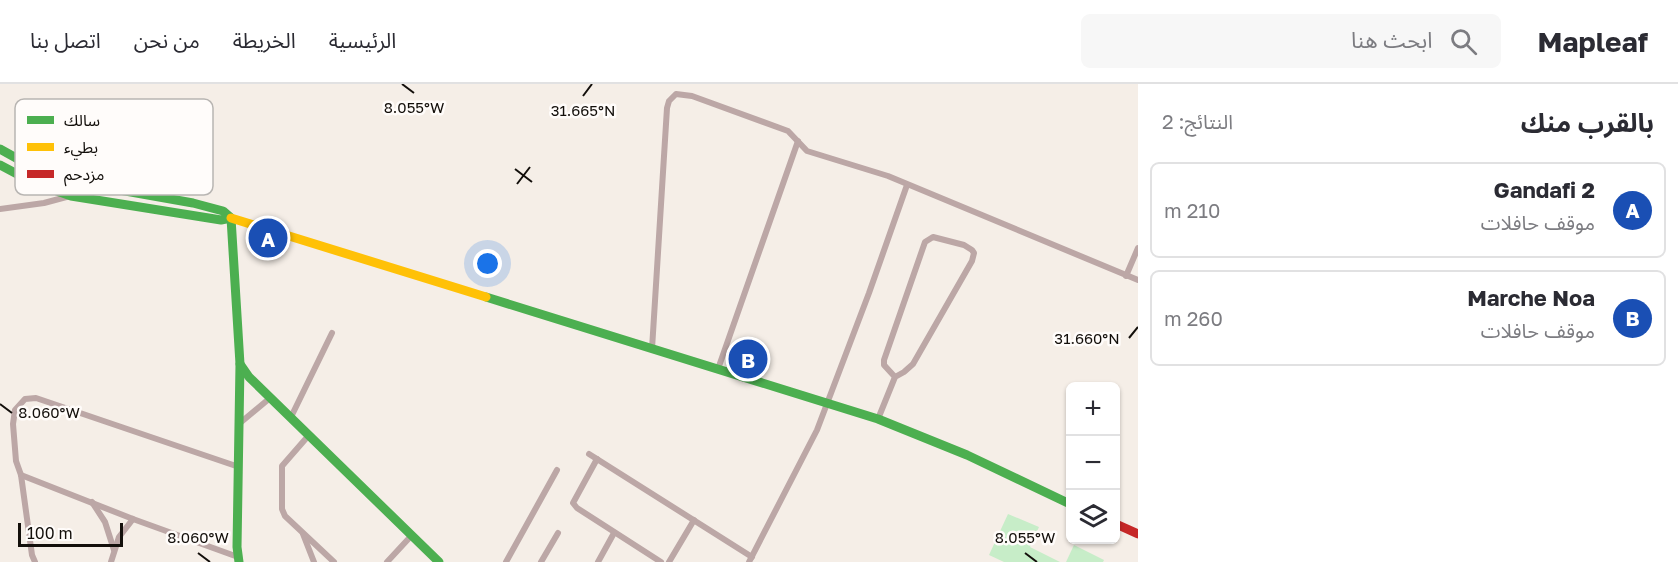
<!DOCTYPE html>
<html lang="ar">
<meta charset="utf-8">
<style>
body{margin:0;font-family:"Golos Text","Noto Sans Arabic",sans-serif;background:#f7f7f7;color:#2b2b33;direction:rtl}
.controls{position:absolute;right:18px;bottom:18px;display:grid;overflow:hidden;border-radius:9px;box-shadow:0 2px 4px #0004}
.controls button{width:54px;height:54px;display:grid;place-items:center;padding:0;border:0;border-bottom:2px solid #e1e1e2;background:#fff;color:#2b2b33;font:30px sans-serif}
.scale{position:absolute;left:18px;bottom:15px;width:105px;box-sizing:border-box;padding-left:6px;border:3px solid #130f0b;border-top:0;font-size:16px;line-height:21px;white-space:nowrap;color:#130f0b;-webkit-text-stroke:4px #fffcfa;paint-order:stroke}
.you{position:absolute;left:488px;top:180px;width:21px;height:21px;margin:-15px;border:4px solid #fff;border-radius:50%;background:#1a73e8;box-shadow:0 0 0 9px #1a73e833}
.badge{display:grid;place-items:center;width:39px;height:39px;border-radius:50%;background:#ea580c;color:#fff;font-size:20px;font-weight:700}
.pin{position:absolute;translate:-50% -50%;border:3px solid #fff;box-shadow:0 2px 6px #0006}
.list{margin:0;padding:0;list-style:none}
h2{display:flex;justify-content:space-between;align-items:center;height:78px;margin:0;padding:0 24px;font-size:26px}
h2 small{font-size:20px;font-weight:400;color:#7c7c81}
.list li{display:grid;grid-template-columns:39px 1fr auto;gap:18px;align-items:center;box-sizing:border-box;height:96px;margin:0 12px 12px;padding:0 12px;border:2px solid #e1e1e2;border-radius:9px}
.list b{display:block;font-size:22px;white-space:nowrap}
.list p{margin:0;font-size:20px;white-space:nowrap;color:#7c7c81}
.list em{font-size:20px;font-style:normal;color:#7c7c81}
.icon{flex:none;width:33px;height:33px;fill:none;stroke:currentColor;stroke-width:2;stroke-linecap:round;stroke-linejoin:round}
.map{position:relative;flex:none;width:1138px;height:478px;overflow:hidden;direction:ltr}
header{display:flex;align-items:center;gap:36px;box-sizing:border-box;height:84px;padding:0 30px;background:#fff;border-bottom:2px solid #e1e1e2}
header strong{font-size:28px}
nav{display:flex;gap:33px;margin-inline-start:auto;font-size:21px}
.search{width:420px;height:54px;background:#f7f7f7;display:flex;align-items:center;gap:15px;box-sizing:border-box;padding:0 21px;border-radius:9px;color:#7c7c81;font-size:22px}
main{display:flex}
aside{flex:1;background:#fff}
.map>svg:first-child{display:block}
</style>
<header>
<strong>Mapleaf</strong>
<div class="search"><svg class="icon" aria-label="search" viewBox="0 0 24 24"><circle cx="10" cy="10" r="6"/><path d="M15 15l6 6"/></svg>ابحث هنا</div>
<nav><a>الرئيسية</a><a>الخريطة</a><a>من نحن</a><a>اتصل بنا</a></nav>
</header>
<main>
<aside>
<h2>بالقرب منك<small>النتائج: 2</small></h2>
<ul class="list">
<li><span class="badge" style="background:#1a4fb4">A</span><div><b>Gandafi 2</b><p>موقف حافلات</p></div><em>210 m</em></li>
<li><span class="badge" style="background:#1a4fb4">B</span><div><b>Marche Noa</b><p>موقف حافلات</p></div><em>260 m</em></li>
</ul>
</aside>
<div class="map">
<svg width="1138" height="478" viewBox="0 0 1138 478">
<rect width="100%" height="100%" fill="#f5eee7"/>
<g fill="#c7edc8">
<polygon points="1008,430 1039,443 1030,463 1060,478 1004,478 989,471"/>
<polygon points="1074,461 1104,476 1103,478 1066,478"/>
</g>
<g fill="none" stroke-linecap="round" stroke-linejoin="round">
<g stroke="#bca7a6" stroke-width="6">
<polyline points="0,125 44,119 70,112"/>
<polyline points="1126,192 1138,164"/>
<polyline points="652,265 667,24 669,17 676,10 692,12 788,47 807,67 888,92 1138,196"/>
<polyline points="718,285 798,57"/>
<polyline points="291,333 332,249"/>
<polyline points="878,335 895,293 904,288 913,280 972,177 974,169 972,166 964,161 933,153 925,158 884,276 884,281 895,293"/>
<polyline points="240,339 270,314"/>
<polyline points="309,351 282,382 282,425 285,432 334,478"/>
<polyline points="589,370 752,473"/>
<polyline points="597,375 573,419 577,424 661,478"/>
<polyline points="21,391 133,435 238,473"/>
<polyline points="92,418 105,438 114,466"/>
<polyline points="303,450 314,478"/>
<polyline points="35,478 32,471 21,391 16,377 13,340 15,326 25,315 36,314 239,383"/>
<polyline points="111,478 119,453 133,435"/>
<polyline points="387,478 412,451"/>
<polyline points="506,478 557,386"/>
<polyline points="541,478 558,449"/>
<polyline points="598,478 614,449"/>
<polyline points="669,478 694,436"/>
<polyline points="749,478 817,346 869,209 907,101"/>
</g>
<g stroke="#4caf50" stroke-width="9">
<polyline points="0,65 52,94 193,119 223,127 231,134 240,280 237,463 239,478"/>
<polyline points="0,81 34,99 71,112 221,136 231,134"/>
<polyline points="486,213 878,335 967,371 1070,420"/>
<polyline points="240,280 249,293 439,478"/>
</g>
<polyline stroke="#ffc107" stroke-width="9" points="231,134 486,213"/>
<polyline stroke="#c62828" stroke-width="9" points="1116,440 1138,450"/>
</g>
<path fill="none" stroke="#130f0b" stroke-width="2" d="M 402,0 L 414,9M 583,12 L 592,0M 515,85 L 532,98M 517,100 L 530,83M 1129,254 L 1138,243M 0,320 L 12,329M 198,469 L 210,478M 1025,469 L 1037,478"/>
<rect x="15" y="15" width="198" height="96" rx="9" fill="#fffcfa" stroke="#b8b5b2" stroke-width="1.5"/>
<rect x="27" y="32" width="27" height="8" fill="#4caf50"/>
<rect x="27" y="59" width="27" height="8" fill="#ffc107"/>
<rect x="27" y="86" width="27" height="8" fill="#c62828"/>
<g font-size="16" fill="#130f0b">
<text x="64" y="42">سالك</text>
<text x="64" y="69">بطيء</text>
<text x="64" y="96">مزدحم</text>
</g>
<g font-size="15" text-anchor="middle" fill="#130f0b" stroke="#fffcfa" stroke-width="5" stroke-linejoin="round" paint-order="stroke">
<text x="414" y="29">8.055°W</text>
<text x="583" y="32">31.665°N</text>
<text x="1087" y="260">31.660°N</text>
<text x="49" y="334">8.060°W</text>
<text x="198" y="459">8.060°W</text>
<text x="1025" y="459">8.055°W</text>
</g>
</svg>
<div class="controls">
<button>+</button>
<button>−</button>
<button><svg class="icon" aria-label="layers" viewBox="0 0 24 24"><path d="M12 4l9 5-9 5-9-5zM3 14l9 5 9-5"/></svg></button>
</div>
<div class="scale">100 m</div>
<div class="you"></div>
<div class="pin badge" style="left:268px;top:154px;background:#1a4fb4">A</div>
<div class="pin badge" style="left:748px;top:275px;background:#1a4fb4">B</div>
</div>
</main>
